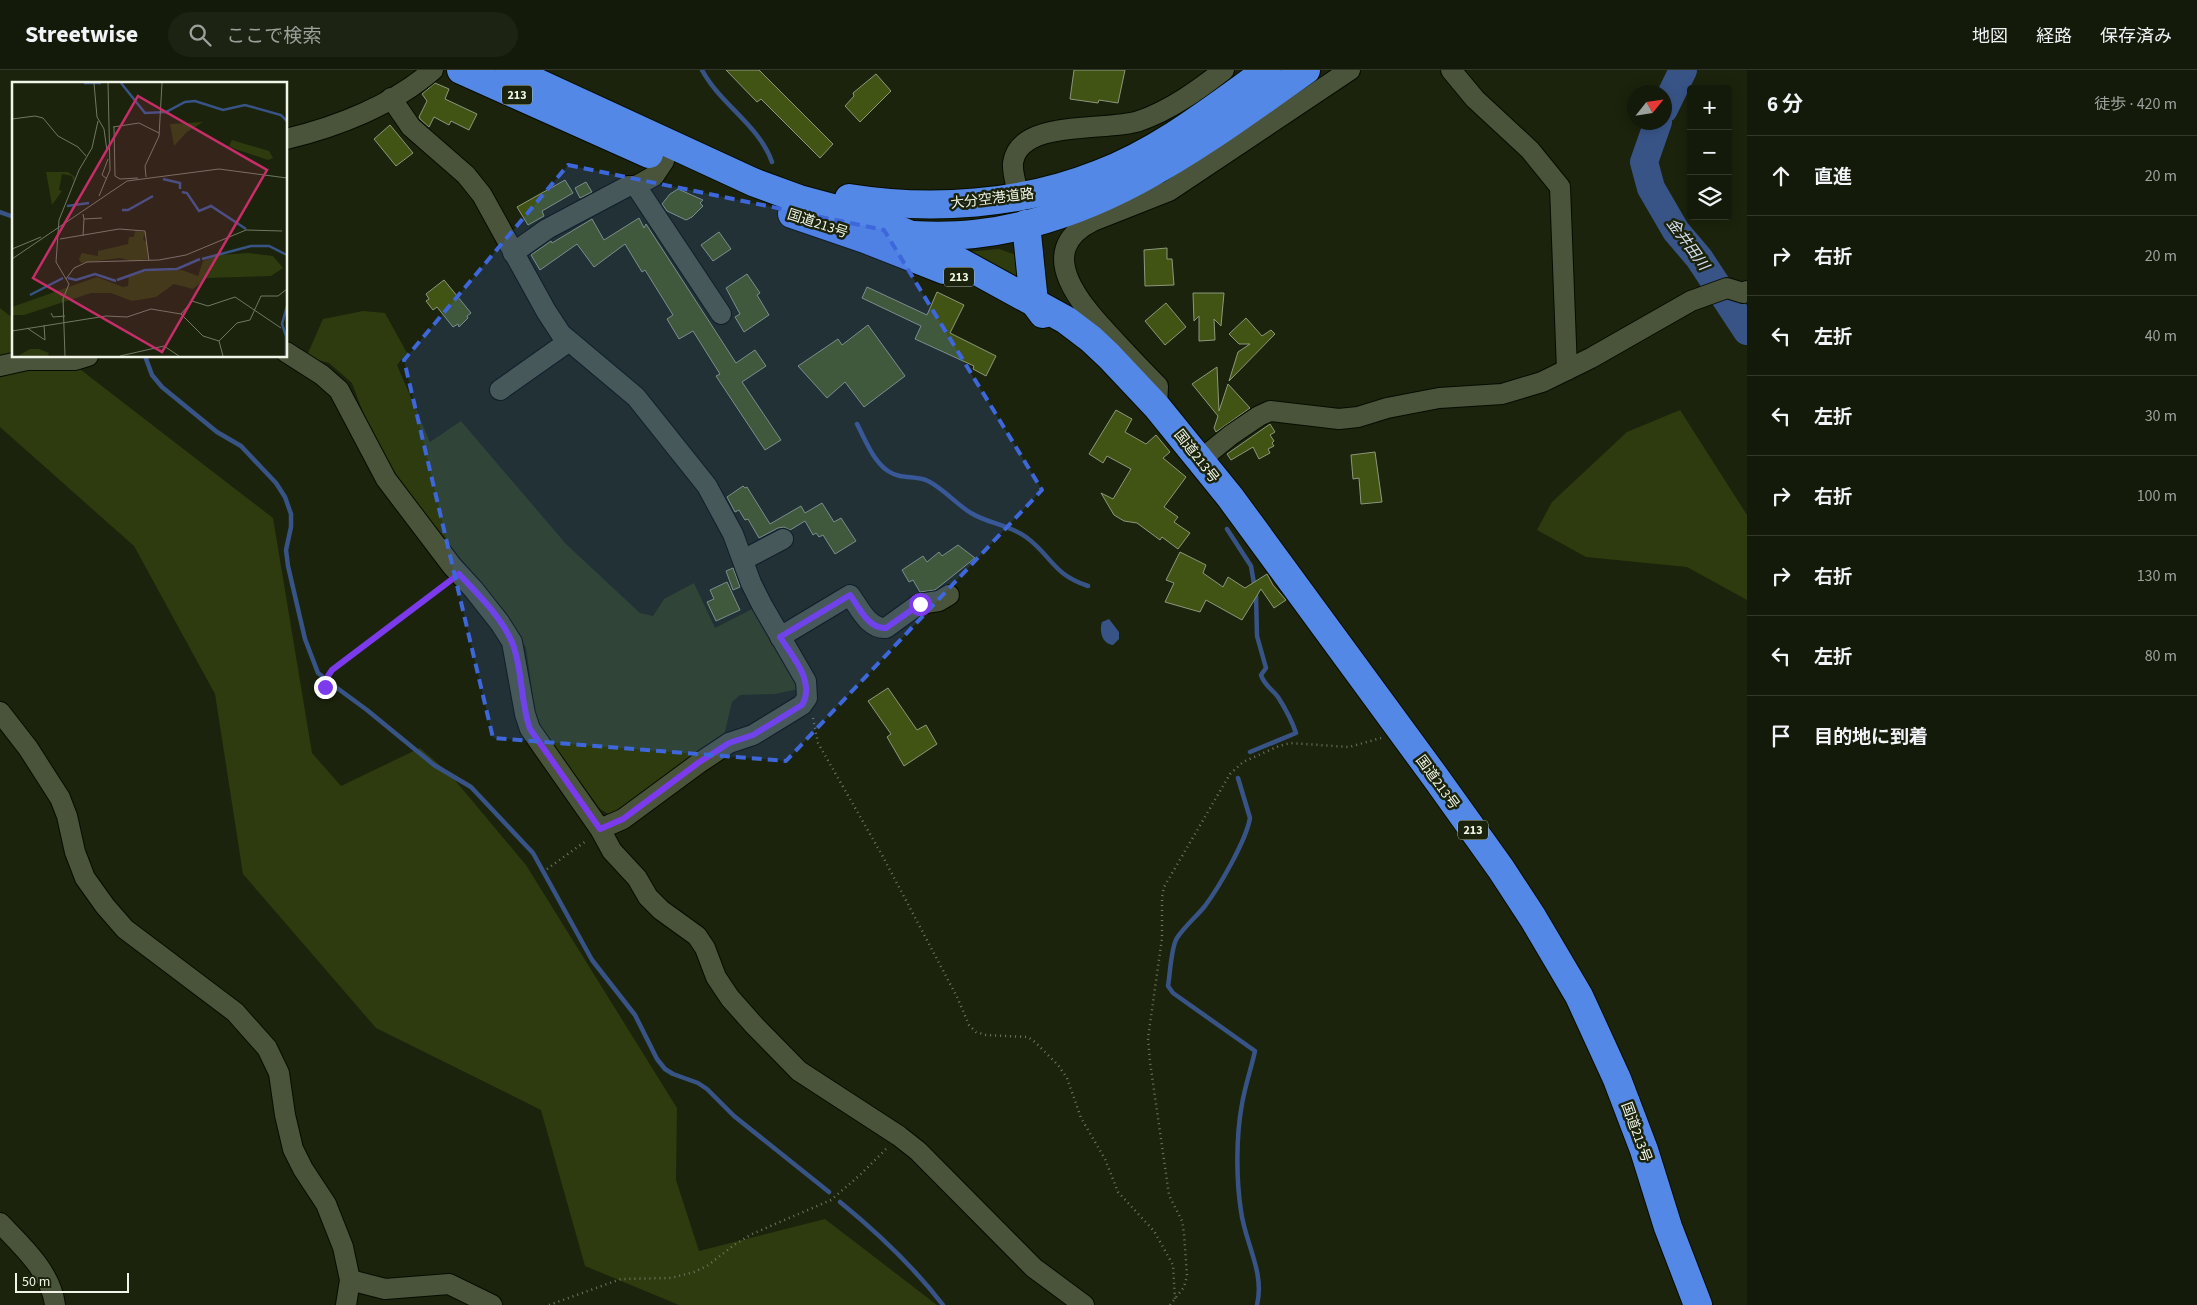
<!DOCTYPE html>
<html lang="ja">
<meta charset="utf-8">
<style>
body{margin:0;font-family:"Source Sans 3","Noto Sans JP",sans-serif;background:#1d2312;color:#f1f3f6}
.controls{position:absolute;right:15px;top:15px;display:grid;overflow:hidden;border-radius:5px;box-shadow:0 2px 12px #0003}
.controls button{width:45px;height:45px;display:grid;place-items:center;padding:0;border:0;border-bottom:1px solid #33382a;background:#141a09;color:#f1f3f6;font:25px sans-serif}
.compass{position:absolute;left:1627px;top:15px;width:45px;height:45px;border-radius:50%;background:#141a09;box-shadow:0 2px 12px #0003;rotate:60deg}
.scale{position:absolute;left:15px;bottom:12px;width:114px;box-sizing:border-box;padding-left:5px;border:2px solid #f0f5e7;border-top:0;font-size:14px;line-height:18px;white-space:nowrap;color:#f0f5e7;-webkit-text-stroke:4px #1b230c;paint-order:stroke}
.stop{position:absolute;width:15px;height:15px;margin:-11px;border:4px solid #7c3aed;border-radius:50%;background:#fff}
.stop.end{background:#7c3aed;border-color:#fff;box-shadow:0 1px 5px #0008}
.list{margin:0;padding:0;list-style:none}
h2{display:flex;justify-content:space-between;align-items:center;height:65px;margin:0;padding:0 20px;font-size:21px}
h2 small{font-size:16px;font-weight:400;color:#9da19c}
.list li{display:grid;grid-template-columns:32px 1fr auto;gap:15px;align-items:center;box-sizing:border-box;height:80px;padding:0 20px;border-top:1px solid #33382a}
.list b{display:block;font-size:19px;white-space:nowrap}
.list em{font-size:16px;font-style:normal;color:#9da19c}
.icon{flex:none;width:28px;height:28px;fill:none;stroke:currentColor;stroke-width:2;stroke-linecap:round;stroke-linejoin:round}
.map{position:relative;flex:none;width:1747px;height:1235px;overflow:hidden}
header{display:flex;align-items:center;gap:30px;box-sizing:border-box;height:70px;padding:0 25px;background:#141a09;border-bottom:1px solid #33382a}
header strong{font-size:24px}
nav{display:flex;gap:28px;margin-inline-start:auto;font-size:18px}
.search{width:350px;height:45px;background:#1d2312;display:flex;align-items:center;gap:12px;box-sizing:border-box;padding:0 18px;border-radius:28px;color:#9da19c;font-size:19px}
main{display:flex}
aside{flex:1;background:#141a09}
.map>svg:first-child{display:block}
</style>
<header>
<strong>Streetwise</strong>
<div class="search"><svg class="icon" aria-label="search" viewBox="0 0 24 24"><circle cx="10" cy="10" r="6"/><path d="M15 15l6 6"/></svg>ここで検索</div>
<nav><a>地図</a><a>経路</a><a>保存済み</a></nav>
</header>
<main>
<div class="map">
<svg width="1747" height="1235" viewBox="0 0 1747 1235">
<rect width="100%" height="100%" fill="#1b230c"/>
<g fill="#2d3b0e">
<polygon points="999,179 1022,187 1024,214 965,182"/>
<polygon points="0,238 14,249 14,286 63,286 273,448 312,683 341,716 420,678 449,703 526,795 677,1038 676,1110 699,1181 825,1149 937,1235 679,1235 585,1196 541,1040 376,958 243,804 215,624 134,476 0,357"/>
<polygon points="363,241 385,243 407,283 397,295 430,372 461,351 566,474 640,543 653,546 664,529 694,513 715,558 758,536 804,618 775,624 740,625 732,632 722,674 615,748 600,739 542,659 535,642 526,578 506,543 425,446 394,402 364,345 352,313 329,293 317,290 308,283 323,249"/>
<polygon points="1680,340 1747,445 1747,530 1687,497 1586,487 1537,460 1552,432 1627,362"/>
</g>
<path fill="#385487" d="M 1109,549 L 1119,562 L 1119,569 L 1113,575 C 1102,574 1099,561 1102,552 Z"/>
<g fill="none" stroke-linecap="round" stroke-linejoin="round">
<g stroke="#385487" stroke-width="4.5">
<path d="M 702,0 C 720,34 759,55 772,92"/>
<polyline points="0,142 14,147"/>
<polyline points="145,286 152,305 162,317 217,362 241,376 276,413 285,427 291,444 291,457 286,480 288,496 305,569 318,603 322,606"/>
<path d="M 857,354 C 865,369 873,391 888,401 C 901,410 915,405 928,411 C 944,419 956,434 971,443 C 989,454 1010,455 1026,467 C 1052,486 1052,504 1088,516"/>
<path d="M 1227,459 L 1251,496 L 1256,525 L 1257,566 L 1266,598 L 1261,605 C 1264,615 1272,619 1278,627 C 1285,638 1292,651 1296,663 L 1250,682"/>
<polyline points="333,615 367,640 434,695 471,717 533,783 592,890 635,945 657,989 665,999 673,1004 698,1013 707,1019 734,1046 829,1122"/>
<path d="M 1238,708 L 1250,748 C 1246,771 1219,817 1205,836 C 1196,847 1185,856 1177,868 C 1171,877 1170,905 1168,916 L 1173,923 L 1255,981 C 1251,999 1245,1016 1242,1034 C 1236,1066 1236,1109 1241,1141 C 1245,1173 1265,1202 1257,1235"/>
<path d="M 840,1132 C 878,1163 913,1196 943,1235"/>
</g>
<g stroke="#385487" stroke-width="28">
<polyline points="1664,39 1683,0"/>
<polyline points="1658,52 1644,92 1651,118 1676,161 1699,188 1747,261"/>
</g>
</g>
<g fill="#415414" stroke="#8d977c">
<polygon points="726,0 759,0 833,74 820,88 761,29 757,32"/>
<polygon points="1074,0 1125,0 1118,33 1099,30 1098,33 1070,29"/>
<polygon points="876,4 891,21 860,52 845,36 854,26 853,23"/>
<polygon points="435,13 449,19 445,29 477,44 469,60 451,51 449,55 434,47 429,57 420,49 419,47 427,31 422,24"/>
<polygon points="390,55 413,83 396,96 374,69"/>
<polygon points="565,110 573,123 542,141 544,146 528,155 517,137"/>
<polygon points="586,112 592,122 580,128 575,118"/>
<polygon points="678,119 703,130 700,133 703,136 692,147 686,150 667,141 662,134 670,124"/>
<polygon points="639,148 644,158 646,154 736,293 755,280 766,296 742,312 781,370 765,380 716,306 720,304 693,261 679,269 667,249 673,245 645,200 642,202 625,174 594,197 577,174 540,200 531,185 551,171 552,173 592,149 604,170"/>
<polygon points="719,162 731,179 713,191 701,175"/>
<polygon points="1167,178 1167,189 1172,189 1174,215 1145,216 1144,180"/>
<polygon points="747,204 760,223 757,225 769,245 744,262 735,247 740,244 726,218"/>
<polygon points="444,210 471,243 467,246 468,248 459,257 458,254 453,257 437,237 433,240 426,231 429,229 426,224"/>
<polygon points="867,217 927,245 937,222 964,235 950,263 996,286 986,306 973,299 974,296 915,269 921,256 862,228"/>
<polygon points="1193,223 1224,223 1221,256 1214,249 1215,270 1199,271 1199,246 1194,251"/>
<polygon points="1166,233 1186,257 1165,275 1145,251"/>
<polygon points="1246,248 1262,266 1271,260 1275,264 1229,311 1238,282 1250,274 1239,274 1229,264"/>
<polygon points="868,255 905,306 864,337 845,312 827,328 798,296 838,269 842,275"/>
<polygon points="1217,297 1219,341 1228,314 1250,338 1216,362 1214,358 1218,346 1192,314"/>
<polygon points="1116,340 1132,349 1125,362 1146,374 1156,365 1170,382 1163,388 1186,407 1164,437 1178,447 1174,452 1190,463 1178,479 1162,467 1160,470 1137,453 1124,451 1114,445 1101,423 1113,429 1131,399 1107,386 1103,393 1089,384"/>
<polygon points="1270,354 1275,362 1270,365 1274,371 1272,373 1274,376 1268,379 1270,383 1259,389 1253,377 1231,390 1227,384"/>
<polygon points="1375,382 1382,432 1361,434 1359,408 1353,409 1351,385"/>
<polygon points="743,416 745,418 747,417 770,454 801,436 805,443 822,433 834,452 841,448 856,471 835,484 823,465 819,467 816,463 813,465 805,451 790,460 784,457 778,458 759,468 748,449 745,450 739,440 735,442 727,427"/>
<polygon points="958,475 975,488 935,520 920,522 913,510 909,512 902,500 923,486 927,492 939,482 942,486"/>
<polygon points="1180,482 1206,495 1203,503 1223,517 1228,507 1245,518 1267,504 1273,515 1286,530 1274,538 1261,519 1242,550 1206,530 1200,542 1165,532 1174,513 1166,510"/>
<polygon points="733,498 740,517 733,520 726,501"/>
<polygon points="727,512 740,540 716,551 707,532 714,529 710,520"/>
<polygon points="888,618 917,660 926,655 937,674 904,696 887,667 891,664 868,631"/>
</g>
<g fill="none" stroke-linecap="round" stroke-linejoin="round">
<g stroke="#060c00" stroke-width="22">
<g id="minor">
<polyline points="1451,0 1475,29 1530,80 1560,117 1567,300"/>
<polyline points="391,28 411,57 466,105 482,125 546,241 561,264 636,327 707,416 733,464 751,513 762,535 806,611 807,628 802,635 753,665 729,673 699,693 623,749 600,759"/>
<path d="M 286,69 C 337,57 393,35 433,0"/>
<polyline points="664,91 654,106 636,116 721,244"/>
<path d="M 1019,127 C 1017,116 1012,104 1013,93 C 1019,48 1107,62 1139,51 C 1171,40 1198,20 1224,0"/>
<polyline points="513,183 547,159 628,116 636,116"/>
<polyline points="286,282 322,305 339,320 386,409 452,496 474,520 500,553 512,572 525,644 530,659 600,759 612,781 637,808 648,827 661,840 697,866 705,878 716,907 730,928 754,955 799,1001 899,1066 918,1081 1034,1198 1084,1235"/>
<polyline points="0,296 27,290 75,290 88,286"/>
<polyline points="500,320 565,274 566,270"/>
<path d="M 1157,337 L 1158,316 C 1143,301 1129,286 1115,271 C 1085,239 1030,182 1093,151 L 1169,121 L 1350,0"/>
<polyline points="1200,390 1231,365 1259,346 1270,341 1339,349 1358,347 1387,338 1439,328 1502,324 1542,312 1591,288 1691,231 1727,218 1743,223 1747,221"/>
<polyline points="743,490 783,469"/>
<path d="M 780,567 L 850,525 C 859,537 868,559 886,558 L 919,534 L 939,531 L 949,525"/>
<polyline points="0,642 28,678 60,728 67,746 75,782 85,808 105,836 125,859 235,942 267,978 279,1003 285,1045 293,1079 303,1099 326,1134 343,1177 350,1210 346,1235"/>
<path d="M 0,1153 C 22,1176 51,1202 55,1235"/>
<polyline points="350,1210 385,1219 449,1214 492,1235"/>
</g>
</g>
<g stroke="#060c00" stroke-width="30">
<g id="highway">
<polyline points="461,0 649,84"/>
<polyline points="510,0 753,112 799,129 870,148 911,165 1066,250 1091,269 1109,286 1157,337 1230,427 1436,708 1501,799 1533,848 1579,926 1617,1009 1644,1080 1668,1157 1698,1235"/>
<path d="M 849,128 C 931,141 1021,135 1099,104 C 1160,81 1214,38 1267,0"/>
<polyline points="792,144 865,169 944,200"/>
<polyline points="1026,154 1034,232 1043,244"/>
<path d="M 913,165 C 934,166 954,166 974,164 C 1103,150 1204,72 1306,0"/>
</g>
</g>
<g stroke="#707663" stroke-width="2.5" stroke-dasharray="1 4" stroke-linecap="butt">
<polyline points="327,625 324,612 333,600 446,514"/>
<polyline points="813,648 818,673 882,785 957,927 969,955 976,962 986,965 1028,967 1035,972 1058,995 1067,1008 1081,1048 1105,1089 1118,1122 1154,1161 1173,1195 1175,1229"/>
<polyline points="547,799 586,771"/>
<polyline points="549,1235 621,1209 671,1208 694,1202 707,1196 734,1175 752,1164 831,1130 861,1104 886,1079"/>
<polyline points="1170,1235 1184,1217 1187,1206 1184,1163 1182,1151 1169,1125 1150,992 1148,968 1162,868 1162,827 1164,817 1230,704 1243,692 1279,676 1290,673 1349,677 1381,668"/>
</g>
<use href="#minor" stroke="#4a543b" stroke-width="20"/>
<use href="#highway" stroke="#5488e7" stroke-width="28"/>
</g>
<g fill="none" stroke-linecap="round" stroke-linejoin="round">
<path stroke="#7c3aed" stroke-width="6" d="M 325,617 L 324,612 L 332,600 L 459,504 C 478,524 501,547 512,572 C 523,599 520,631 530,659 L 600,759 L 623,749 L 698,693 L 729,673 L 753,665 L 802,635 C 816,612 792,586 780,567 L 850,525 C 859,537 868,559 886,558 L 920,534"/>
</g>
<path fill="#3d67da" fill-opacity="0.2" stroke="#3d67da" stroke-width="4" stroke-dasharray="10 6" stroke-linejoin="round" d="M 568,95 L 884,160 L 1042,420 L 786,691 L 493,668 L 404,290 Z"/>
<g text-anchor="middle" stroke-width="5" stroke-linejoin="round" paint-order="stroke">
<g fill="#1b230c" stroke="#b0b6a5" stroke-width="1">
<rect x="502" y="15.5" width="30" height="19" rx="4"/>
<rect x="944" y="197.5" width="30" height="19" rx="4"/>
<rect x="1458" y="750.5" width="30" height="19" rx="4"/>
</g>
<g font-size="12" font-weight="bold" fill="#f0f5e7">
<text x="517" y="29">213</text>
<text x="959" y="211">213</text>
<text x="1473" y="764">213</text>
</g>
<g font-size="14" fill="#f0f5e7" stroke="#1b230c">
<text transform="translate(992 128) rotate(-7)" y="5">大分空港道路</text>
<text transform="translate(818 153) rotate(18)" y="5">国道213号</text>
<text transform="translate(1197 386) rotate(52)" y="5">国道213号</text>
<text transform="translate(1438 712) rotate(54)" y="5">国道213号</text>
<text transform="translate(1637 1062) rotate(70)" y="5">国道213号</text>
</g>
<g font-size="15" font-style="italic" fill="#dae3f4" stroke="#1b230c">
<text transform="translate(1688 174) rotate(54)" y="5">金井田川</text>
</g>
</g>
<g transform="translate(12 12)">
<rect width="275" height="275" fill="#1b230c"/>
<path d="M 191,40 L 175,50 L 162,64 L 158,42 ZM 220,58 L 257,69 L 261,76 L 256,78 L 223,67 L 217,64 ZM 34,90 L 56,90 L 63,95 L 62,101 L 60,94 L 50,92 L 47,108 L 50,109 L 40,123 ZM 123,149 L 134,150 L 131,157 L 135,161 L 136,177 L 120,179 L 108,176 L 69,181 L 67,177 L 70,171 L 86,174 L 86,169 L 116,162 L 117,155 L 122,155 ZM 237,171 L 261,174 L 271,186 L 259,194 L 195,196 L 181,207 L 162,202 L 144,215 L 120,219 L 99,211 L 79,211 L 12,233 L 0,233 L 0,225 L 85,195 L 111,205 L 116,204 L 117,193 L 136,189 L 170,188 L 186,194 L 191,179 L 206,173 ZM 18,267 L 27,267 L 37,271 L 36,274 L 6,274 Z" fill="#2d3b0e"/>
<path fill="none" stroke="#385487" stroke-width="2.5" d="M 72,1 L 89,1M 109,1 L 133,31 L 154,30 L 173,20 L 183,19 L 211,28 L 233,23 L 269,33 L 275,39M 151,97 L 168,101 L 168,107M 170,110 L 175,111 L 187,129 L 199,124 L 234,147M 55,124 L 77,121M 110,128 L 116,128 L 141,114M 190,177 L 239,164 L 257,164 L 275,173M 56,196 L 64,198 L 83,192 L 104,199M 105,198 L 133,188 L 165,187 L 188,177M 18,213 L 51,196M 274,274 L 274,254 L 270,242 L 275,224"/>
<path fill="none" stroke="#707764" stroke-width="1" d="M 82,1 L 85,35 L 92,47 L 95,69M 0,37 L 23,34 L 31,36 L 46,54 L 66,65 L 74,74M 101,45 L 127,41 L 147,51M 102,45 L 103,94 L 108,97 L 126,96M 275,77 L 275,103M 134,95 L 133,84 L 147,54 L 150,1M 95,97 L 90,93 L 96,77M 87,114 L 98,88 L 96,1M 71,132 L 72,137 L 90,136M 71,154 L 72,137M 48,157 L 107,147 L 133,149 L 137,179M 0,167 L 29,155M 0,177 L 115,99 L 207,87 L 275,96M 54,197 L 62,186 L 75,180 L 147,178 L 174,173 L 234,148 L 270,149M 39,231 L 41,235 L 53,234M 169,232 L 180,219 L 196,224 L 223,215 L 269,246M 15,246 L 33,258 L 32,243M 0,249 L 94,234 L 115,235 L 139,227 L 169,232 L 191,254 L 207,259M 207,259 L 225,241 L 238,238 L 249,214 L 266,214 L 275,207M 207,259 L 211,274M 53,274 L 51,217 L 57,202 L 44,180 L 47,138 L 67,88 L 80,66 L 86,39M 108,274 L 152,264 L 167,274"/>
<path fill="#c72e69" fill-opacity="0.15" stroke="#c72e69" stroke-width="2.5" d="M 126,14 L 255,88 L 150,270 L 21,196 Z"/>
<rect width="275" height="275" fill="none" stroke="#f0f5e7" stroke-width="2.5"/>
</g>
</svg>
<div class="controls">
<button>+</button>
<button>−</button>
<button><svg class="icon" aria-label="layers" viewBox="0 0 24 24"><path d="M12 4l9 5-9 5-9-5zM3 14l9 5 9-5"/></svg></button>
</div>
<svg class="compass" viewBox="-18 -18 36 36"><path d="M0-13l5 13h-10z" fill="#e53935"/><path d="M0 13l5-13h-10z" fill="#9da19c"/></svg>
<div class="scale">50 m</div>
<div class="stop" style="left:920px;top:534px"></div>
<div class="stop end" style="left:325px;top:617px"></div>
</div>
<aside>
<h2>6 分<small>徒歩 · 420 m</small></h2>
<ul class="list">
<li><svg class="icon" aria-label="ahead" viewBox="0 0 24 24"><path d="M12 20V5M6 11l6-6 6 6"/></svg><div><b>直進</b></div><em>20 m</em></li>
<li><svg class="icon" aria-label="right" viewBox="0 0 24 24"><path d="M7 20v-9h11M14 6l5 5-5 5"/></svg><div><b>右折</b></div><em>20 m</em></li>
<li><svg class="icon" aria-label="left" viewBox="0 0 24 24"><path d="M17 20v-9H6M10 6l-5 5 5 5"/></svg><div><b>左折</b></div><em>40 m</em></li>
<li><svg class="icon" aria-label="left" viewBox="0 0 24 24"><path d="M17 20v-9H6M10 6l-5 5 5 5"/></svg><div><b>左折</b></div><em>30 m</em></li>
<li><svg class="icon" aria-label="right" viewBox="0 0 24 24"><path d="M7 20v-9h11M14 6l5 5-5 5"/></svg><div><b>右折</b></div><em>100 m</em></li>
<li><svg class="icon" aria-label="right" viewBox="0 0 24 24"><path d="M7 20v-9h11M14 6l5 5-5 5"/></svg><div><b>右折</b></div><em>130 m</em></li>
<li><svg class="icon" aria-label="left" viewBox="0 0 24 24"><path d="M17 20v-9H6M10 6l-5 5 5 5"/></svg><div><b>左折</b></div><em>80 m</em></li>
<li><svg class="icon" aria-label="arrive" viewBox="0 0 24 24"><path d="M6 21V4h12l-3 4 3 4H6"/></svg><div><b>目的地に到着</b></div></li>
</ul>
</aside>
</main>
